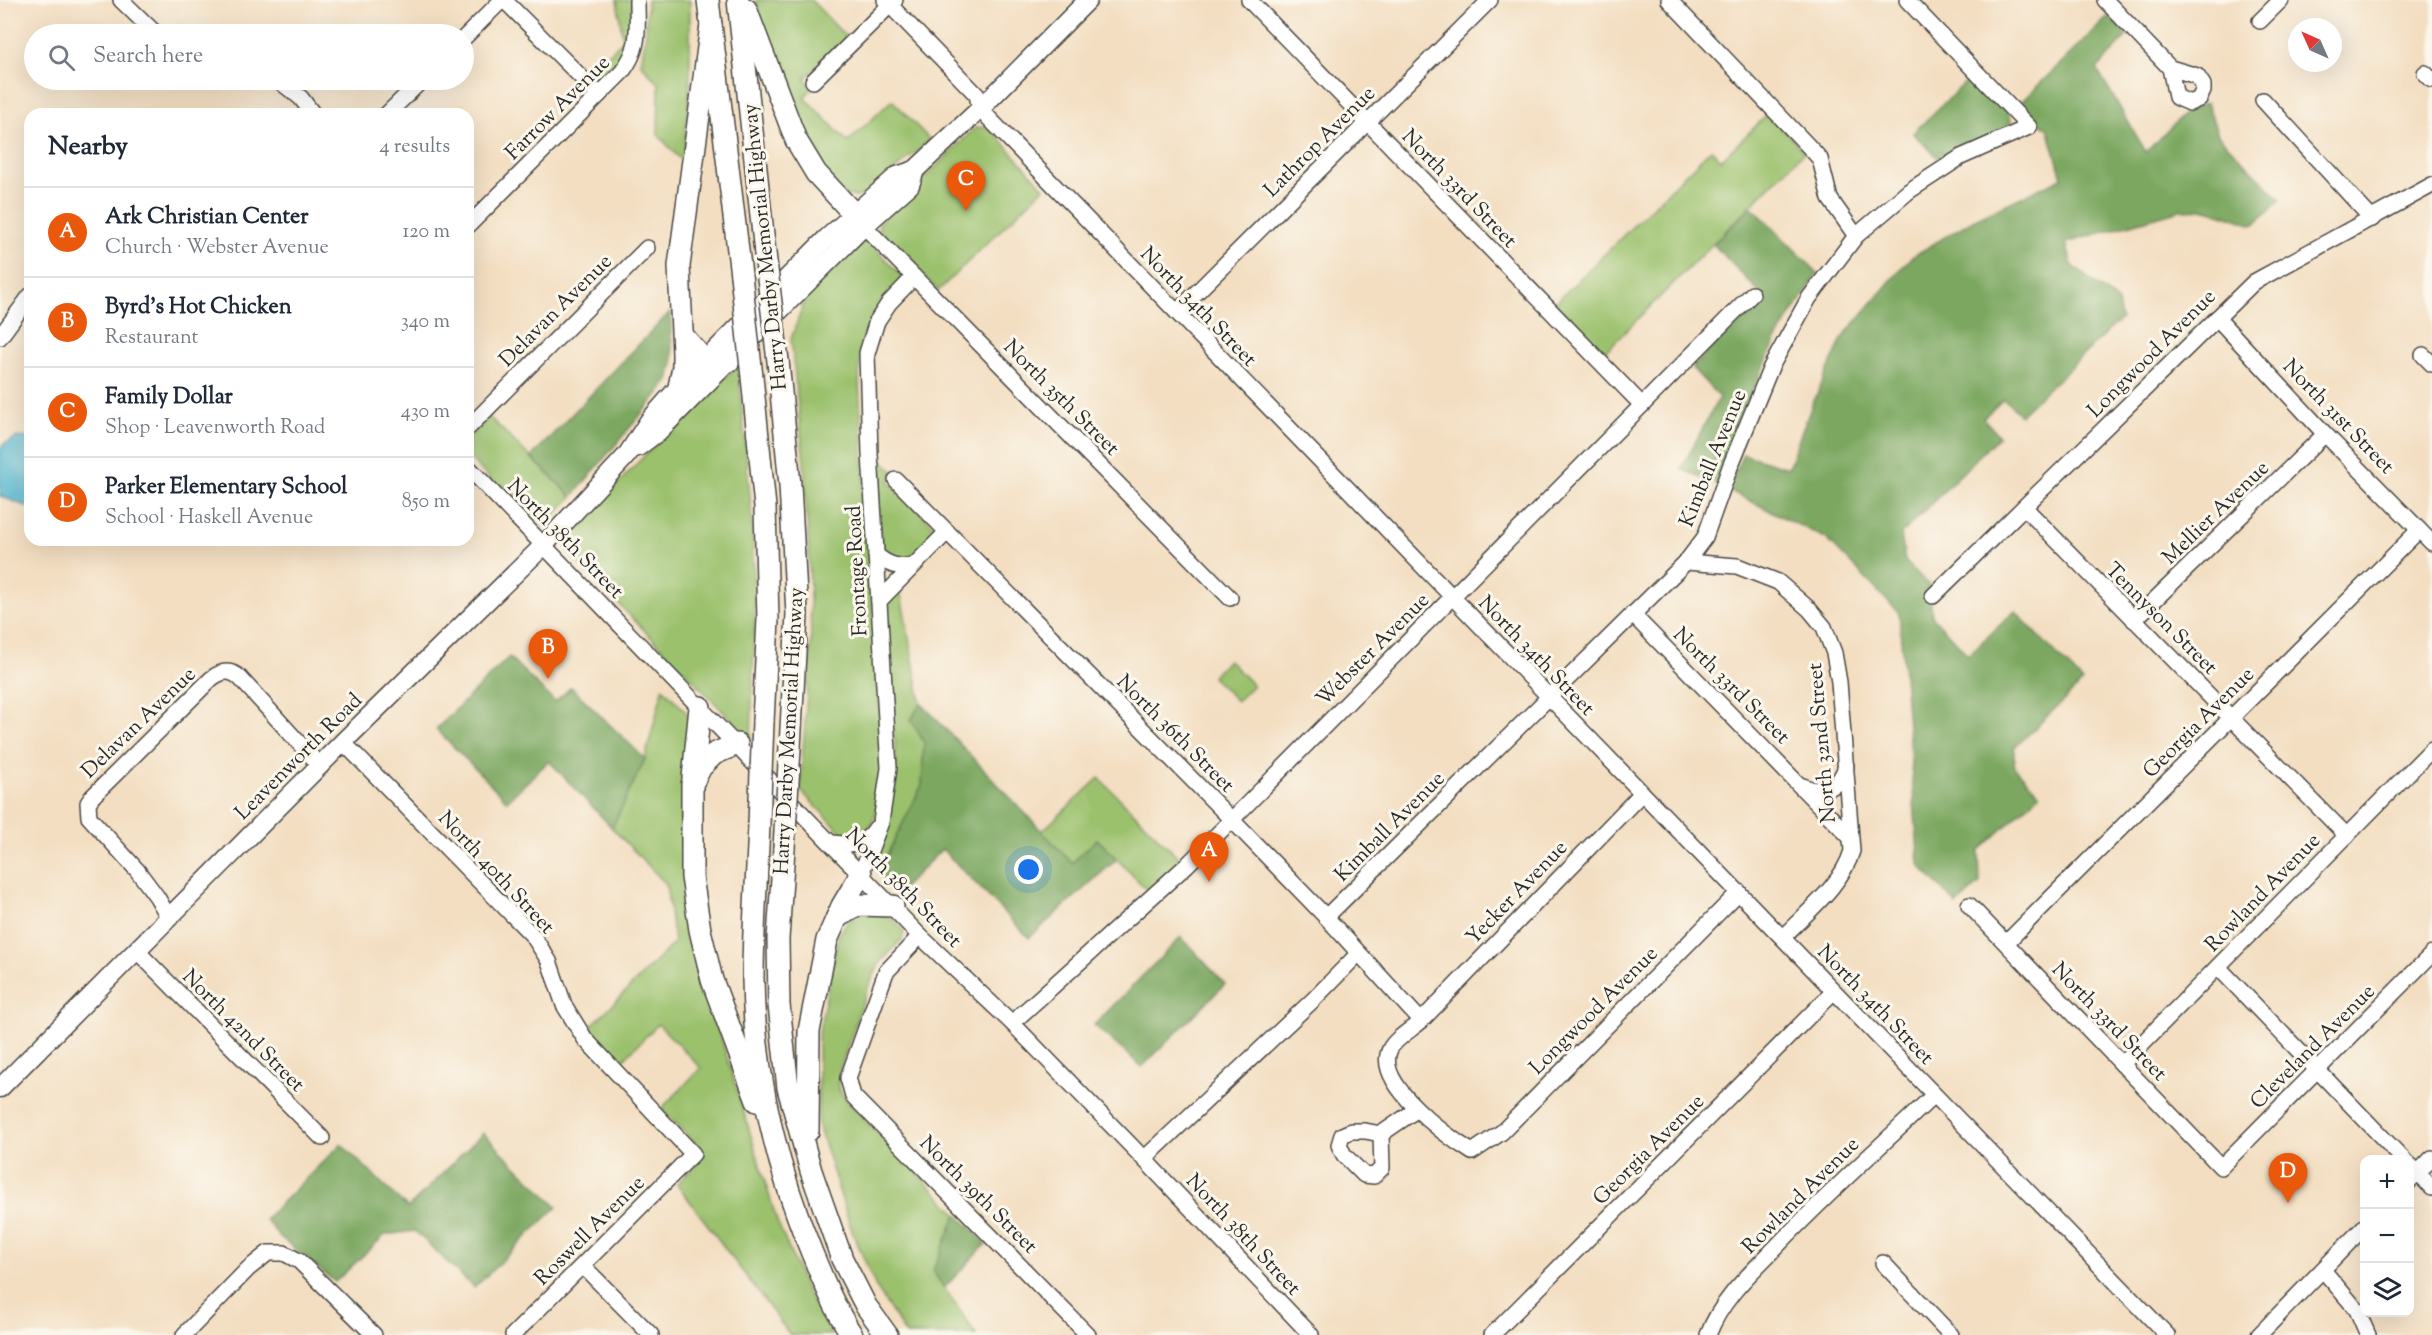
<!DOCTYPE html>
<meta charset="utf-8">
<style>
body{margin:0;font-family:"Sorts Mill Goudy",serif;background:#f6f6f7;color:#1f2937}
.controls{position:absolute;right:18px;bottom:18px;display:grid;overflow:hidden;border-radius:12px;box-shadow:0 6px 24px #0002}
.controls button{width:54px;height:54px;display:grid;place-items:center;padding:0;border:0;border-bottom:2px solid #e0e1e3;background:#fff;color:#1f2937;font:30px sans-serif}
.compass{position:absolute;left:2288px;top:18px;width:54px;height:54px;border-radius:50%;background:#fff;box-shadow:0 6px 24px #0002;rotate:315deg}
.you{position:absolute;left:1029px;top:870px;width:21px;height:21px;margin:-15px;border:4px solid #fff;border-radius:50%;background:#1a73e8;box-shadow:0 0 0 9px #1a73e833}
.badge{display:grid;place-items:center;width:39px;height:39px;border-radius:50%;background:#ea580c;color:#fff;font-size:20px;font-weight:700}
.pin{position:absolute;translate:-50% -50px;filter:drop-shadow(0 2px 3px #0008)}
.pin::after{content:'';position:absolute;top:32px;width:21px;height:18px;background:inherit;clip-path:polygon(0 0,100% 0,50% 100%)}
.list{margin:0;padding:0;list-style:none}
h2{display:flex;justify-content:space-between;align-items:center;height:78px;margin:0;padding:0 24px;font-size:26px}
h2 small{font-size:20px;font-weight:400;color:#747a83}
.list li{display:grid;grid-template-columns:39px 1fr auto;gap:18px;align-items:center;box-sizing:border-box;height:90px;padding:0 24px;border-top:2px solid #e0e1e3}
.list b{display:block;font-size:22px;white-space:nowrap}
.list p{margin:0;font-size:20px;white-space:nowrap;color:#747a83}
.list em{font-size:20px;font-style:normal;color:#747a83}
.icon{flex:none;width:33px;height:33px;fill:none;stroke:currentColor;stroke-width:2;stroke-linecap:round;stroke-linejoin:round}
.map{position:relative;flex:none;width:2432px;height:1335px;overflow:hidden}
.search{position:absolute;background:#fff;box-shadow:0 6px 24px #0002;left:24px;top:24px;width:450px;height:66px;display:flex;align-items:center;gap:15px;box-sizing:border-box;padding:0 21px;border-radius:33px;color:#747a83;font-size:22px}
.panel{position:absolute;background:#fff;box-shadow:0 6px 24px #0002;left:24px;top:108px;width:450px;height:438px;border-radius:18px}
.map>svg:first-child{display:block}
</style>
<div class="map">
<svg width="2432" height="1335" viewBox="0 0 2432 1335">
<rect width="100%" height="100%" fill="#fbf7ec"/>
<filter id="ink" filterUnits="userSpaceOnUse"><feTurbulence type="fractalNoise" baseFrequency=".0167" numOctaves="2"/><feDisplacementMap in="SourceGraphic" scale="12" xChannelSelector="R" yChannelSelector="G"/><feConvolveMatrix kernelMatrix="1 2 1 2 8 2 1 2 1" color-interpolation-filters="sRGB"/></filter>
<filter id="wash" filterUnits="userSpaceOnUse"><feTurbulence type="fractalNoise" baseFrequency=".008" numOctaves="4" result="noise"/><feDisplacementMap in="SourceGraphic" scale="24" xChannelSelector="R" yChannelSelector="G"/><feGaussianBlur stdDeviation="1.35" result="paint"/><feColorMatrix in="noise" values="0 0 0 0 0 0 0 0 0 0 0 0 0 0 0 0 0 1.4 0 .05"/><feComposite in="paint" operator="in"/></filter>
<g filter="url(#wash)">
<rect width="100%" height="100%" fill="#f3dec1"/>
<g fill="#9bc16d" stroke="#63764c" stroke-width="1.5">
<path d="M 617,0 L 632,0 C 631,14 632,29 629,42 C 626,61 608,93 587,75 L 623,40 Z"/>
<polygon points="647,0 690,0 690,88 683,162 658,135 659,84 641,64 646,32"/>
<polygon points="756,0 811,0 847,38 805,78 812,89 804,97 848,142 892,100 930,140 867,194 856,197 843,194 820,169 764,38"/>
<polygon points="1769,113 1804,152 1603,354 1554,304 1711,149 1721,160"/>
<polygon points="984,127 993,131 1044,188 938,291 879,231 879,223 975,128"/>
<path d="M 867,240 L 900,274 L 900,281 C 877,308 864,323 860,360 C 857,388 862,419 863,447 C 866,527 873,608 878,688 C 881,729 888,775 875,815 C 871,831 861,837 845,836 L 800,790 L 811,641 L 809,555 L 804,462 L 791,339 L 807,294 L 859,241 Z"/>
<polygon points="738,365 752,519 755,612 751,740 569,553 568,544 572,532 645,455"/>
<polygon points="489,417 572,497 544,527 536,528 468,456 468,439"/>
<path d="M 876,455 L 894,472 L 889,481 L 934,526 L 935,531 C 928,546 911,562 893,561 L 881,546 Z"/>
<polygon points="900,589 921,703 911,720 924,742 922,785 879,871 874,860 894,786 896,760 885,605"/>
<polygon points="1228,660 1253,685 1237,701 1212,677"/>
<polygon points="663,688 686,712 691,727 681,820 684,881 691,939 777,1221 808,1294 832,1335 790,1335 677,1184 698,1162 700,1148 661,1109 701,1068 658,1024 619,1064 595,1038 589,1028 674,943 666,884 612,828 645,759"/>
<polygon points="1099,778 1182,861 1150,893 1097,839 1072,863 1041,832"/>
<path d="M 870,912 C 886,915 895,918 904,932 L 902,939 L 879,964 L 867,990 L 839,1072 L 838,1087 L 845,1099 L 957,1214 L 933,1271 L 976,1335 L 906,1335 L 876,1287 L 852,1231 L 818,1125 L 818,1037 L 838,937 C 847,920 850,917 870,912 Z"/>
</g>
<g fill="#7ca760" stroke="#546946" stroke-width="1.5">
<polygon points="2109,16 2127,36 2097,69 2146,152 2185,113 2207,103 2218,135 2281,200 2253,225 2208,209 2180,210 2066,243 2072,265 2118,302 2121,319 2020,415 2004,399 1983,418 1999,436 1901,534 1905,561 1929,585 1932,616 1968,655 2015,611 2083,682 2014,748 2014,767 2040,794 1979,851 1980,883 1957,905 1919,865 1899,613 1827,539 1728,490 1743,454 1788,468 1812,405 1843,337 1910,258 1973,220 2062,178 2048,128 2028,116 2017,106"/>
<polygon points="1972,76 2010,114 2011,123 2002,131 1940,160 1913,133"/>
<polygon points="1752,207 1818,273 1780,332 1747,402 1718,485 1681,469 1719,397 1692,368 1762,295 1713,244"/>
<polygon points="670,312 673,363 669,381 572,497 531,457"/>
<polygon points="509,657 555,702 571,687 645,759 612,828 549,761 507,801 436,729"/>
<polygon points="921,703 1072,863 1097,839 1117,859 1029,938 942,849 896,895 879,871 922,785 924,742 911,720"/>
<polygon points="1181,937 1225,984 1142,1067 1094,1025"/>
<polygon points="483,1133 557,1207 474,1288 415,1231 385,1235 335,1282 279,1236 265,1219 341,1144 408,1208"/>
<polygon points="957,1214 986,1244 944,1288 933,1271"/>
</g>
<polygon fill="#53b7d2" stroke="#3f717e" stroke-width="1.5" points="18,437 30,438 30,508 0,496 0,449 4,444"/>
</g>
<g filter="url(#ink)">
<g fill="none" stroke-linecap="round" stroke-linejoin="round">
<g stroke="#494642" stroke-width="18">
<g id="minor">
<polyline points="121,0 156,34"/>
<polyline points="504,0 599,95"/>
<polyline points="885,0 977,95 980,109 2167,1335"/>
<polyline points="1249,0 1642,405"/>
<polyline points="1669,0 1813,151 1820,159 1830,199 1856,236"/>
<polyline points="2105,0 2170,68 2197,76 2203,85 2203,91 2199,99 2190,103 2176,97 2170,68"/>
<polyline points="2260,21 2281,0"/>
<polyline points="464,38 502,0"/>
<polyline points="2425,73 2432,80"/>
<polyline points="278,80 301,98 313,114"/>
<polyline points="813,81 895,0"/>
<polyline points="2263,100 2372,219"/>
<polyline points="387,114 422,80"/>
<path d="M 468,226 L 622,72 C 641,47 637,30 637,0"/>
<polyline points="864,226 1230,598"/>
<polyline points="1177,312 1490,0"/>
<polyline points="2217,318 2325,434 2432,543"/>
<polyline points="0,337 30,296"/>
<polyline points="2423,355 2432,364"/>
<polyline points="468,428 647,248"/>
<polyline points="468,467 920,936 1012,1023 1144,1159 1311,1335"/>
<polyline points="896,480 1232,820 1326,917 1421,1021"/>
<polyline points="2024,507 2347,836"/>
<path d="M 876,555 C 888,565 898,568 913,566"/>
<path d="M 1686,562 L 1737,566 L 1778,582 L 1809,609 L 1824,627 L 1834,653 L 1839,682 L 1852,851 C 1842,885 1807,912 1783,937"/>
<polyline points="1933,596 2254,282 2432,185"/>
<polyline points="879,601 947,532"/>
<polyline points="1632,614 1850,837"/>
<polyline points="2134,620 2325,434"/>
<polyline points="343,742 533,936 549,961 564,1005 585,1039 693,1154 513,1335"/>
<path d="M 1803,786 C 1823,796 1839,788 1846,766"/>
<path d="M 1642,793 L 1421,1021 C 1412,1029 1395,1039 1390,1049 C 1373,1083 1448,1137 1472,1152 L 1502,1132 L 1739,892"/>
<path d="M 832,843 C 851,845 865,846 876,828"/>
<polyline points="861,874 881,822 889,768 870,454 867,353 877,321 889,303 914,277"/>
<polyline points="1969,905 2221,1167 2432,954"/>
<polyline points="1326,917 1686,562 1705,537 1730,467 1771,367 1809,298 1856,236 1909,191 1961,157 2029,127 1907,0"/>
<path d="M 169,918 L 157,897 L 137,870 L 89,817 L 88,803 L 92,797 L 211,679 C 221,671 230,669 240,678 L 319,765"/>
<polyline points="920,936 886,972 848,1078 853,1096 1088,1335"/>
<polyline points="2006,943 2419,530"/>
<polyline points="137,951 322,1138"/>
<polyline points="2218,967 2404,1160"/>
<polyline points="1012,1023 1187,865 1752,294"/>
<polyline points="2122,1064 2432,749"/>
<polygon points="1351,1131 1365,1131 1381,1134 1382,1168 1374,1176 1364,1175 1344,1155 1339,1145 1342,1135"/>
<polyline points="1381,1134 1416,1110"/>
<polyline points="1144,1159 1312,1001 1358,954"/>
<polyline points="2410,1165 2432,1188"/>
<polyline points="2410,1181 2432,1158"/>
<polyline points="1883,1263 1951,1335"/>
<polyline points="583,1266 651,1335"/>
<polyline points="2323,1270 2357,1310 2368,1335"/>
<polyline points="184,1335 248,1269 268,1253 284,1253 299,1261 374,1335"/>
<polyline points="1492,1335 1833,992"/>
<path d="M 1708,1335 C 1722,1298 1751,1273 1778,1245 C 1828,1193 1882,1145 1934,1095"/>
<polyline points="2259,1335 2364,1227"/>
</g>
</g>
<g stroke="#494642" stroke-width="21">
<g id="major">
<polyline points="638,447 659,431 864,226 910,185 915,170"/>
<polyline points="0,1088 343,742 543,546 627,455 649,421 679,387 826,239 897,176 915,170 980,109 1088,0"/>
</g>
</g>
<g stroke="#494642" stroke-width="24">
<g id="highway">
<polyline points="708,0 741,275"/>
<polyline points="738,0 765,253"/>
<polyline points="746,9 796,140 816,173 853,213"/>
<polyline points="683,336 704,360 729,361"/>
<polyline points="778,361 790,485 797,614 790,748"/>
<polyline points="752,377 765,507 768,619 763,722"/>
<polyline points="679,387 683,367 683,353 679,266 711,25"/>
<polyline points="737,744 714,754 701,767 692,784 692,877 700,930 712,980 757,1101"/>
<polyline points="693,778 700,707"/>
<path d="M 759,824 C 757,875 753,927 753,979 C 754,1073 776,1166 812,1253 C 824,1282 835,1309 852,1335"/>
<polyline points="784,848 778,939 779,1005 788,1088 811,1171 842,1259 866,1306 887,1335"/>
<polyline points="837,917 859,905 893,906"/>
<polyline points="808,1131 809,1031 827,940 842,906 861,874"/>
</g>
</g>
<use href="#minor" stroke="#fff" stroke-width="15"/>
<use href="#major" stroke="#fff" stroke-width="18"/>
<use href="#highway" stroke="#fff" stroke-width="21"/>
<g stroke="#494642" stroke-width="24" stroke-linecap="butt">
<g id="highway-bridge">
<polyline points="765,253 778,361"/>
<polyline points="741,275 752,377"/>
<polyline points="759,824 763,722"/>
<polyline points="784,848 790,748"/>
</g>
</g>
<use href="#highway-bridge" stroke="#fff" stroke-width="21"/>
</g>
</g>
<g text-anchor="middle" stroke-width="6" stroke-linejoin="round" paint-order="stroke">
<g font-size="21" fill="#2b2b2b" stroke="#fbf7ec">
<text transform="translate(557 107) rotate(-45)" y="7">Farrow Avenue</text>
<text transform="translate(1319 141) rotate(-45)" y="7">Lathrop Avenue</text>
<text transform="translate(1460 188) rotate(46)" y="7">North 33rd Street</text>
<text transform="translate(764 247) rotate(-96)" y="7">Harry Darby Memorial Highway</text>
<text transform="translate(1199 306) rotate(46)" y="7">North 34th Street</text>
<text transform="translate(555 310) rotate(-45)" y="7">Delavan Avenue</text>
<text transform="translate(2151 353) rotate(-45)" y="7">Longwood Avenue</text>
<text transform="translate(1062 397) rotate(45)" y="7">North 35th Street</text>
<text transform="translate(2339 416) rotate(46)" y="7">North 31st Street</text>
<text transform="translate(1712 458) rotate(-68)" y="7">Kimball Avenue</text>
<text transform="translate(2215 512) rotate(-44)" y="7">Mellier Avenue</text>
<text transform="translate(566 538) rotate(46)" y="7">North 38th Street</text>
<text transform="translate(856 571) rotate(-93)" y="7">Frontage Road</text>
<text transform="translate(2162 618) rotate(45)" y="7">Tennyson Street</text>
<text transform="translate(1372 649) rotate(-45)" y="7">Webster Avenue</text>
<text transform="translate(1537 655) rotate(46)" y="7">North 34th Street</text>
<text transform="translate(1732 685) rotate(45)" y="7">North 33rd Street</text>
<text transform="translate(138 722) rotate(-44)" y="7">Delavan Avenue</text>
<text transform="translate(2198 722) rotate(-45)" y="7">Georgia Avenue</text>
<text transform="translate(788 731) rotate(-87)" y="7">Harry Darby Memorial Highway</text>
<text transform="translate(1176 733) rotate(45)" y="7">North 36th Street</text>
<text transform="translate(1821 743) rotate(-95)" y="7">North 32nd Street</text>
<text transform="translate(298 756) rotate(-45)" y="7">Leavenworth Road</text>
<text transform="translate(1389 826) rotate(-45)" y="7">Kimball Avenue</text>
<text transform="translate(497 872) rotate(47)" y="7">North 40th Street</text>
<text transform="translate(904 887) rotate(46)" y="7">North 38th Street</text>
<text transform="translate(1516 892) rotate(-46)" y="7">Yecker Avenue</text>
<text transform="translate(2262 892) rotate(-46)" y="7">Rowland Avenue</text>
<text transform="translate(1876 1004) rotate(46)" y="7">North 34th Street</text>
<text transform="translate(1593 1010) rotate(-45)" y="7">Longwood Avenue</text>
<text transform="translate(2110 1021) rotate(46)" y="7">North 33rd Street</text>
<text transform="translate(244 1030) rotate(45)" y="7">North 42nd Street</text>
<text transform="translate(2312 1046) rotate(-45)" y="7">Cleveland Avenue</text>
<text transform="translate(1648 1149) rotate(-45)" y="7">Georgia Avenue</text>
<text transform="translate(979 1194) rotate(45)" y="7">North 39th Street</text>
<text transform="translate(1800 1195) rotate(-45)" y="7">Rowland Avenue</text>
<text transform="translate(589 1230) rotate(-45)" y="7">Roswell Avenue</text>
<text transform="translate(1244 1234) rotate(47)" y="7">North 38th Street</text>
</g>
</g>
</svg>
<div class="controls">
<button>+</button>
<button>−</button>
<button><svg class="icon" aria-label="layers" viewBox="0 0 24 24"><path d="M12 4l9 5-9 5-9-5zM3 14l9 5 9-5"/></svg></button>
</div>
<svg class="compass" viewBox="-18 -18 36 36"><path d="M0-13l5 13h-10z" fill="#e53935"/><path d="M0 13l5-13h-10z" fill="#747a83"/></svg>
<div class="you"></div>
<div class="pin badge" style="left:1209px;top:882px">A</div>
<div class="pin badge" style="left:548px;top:679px">B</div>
<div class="pin badge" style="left:966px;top:211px">C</div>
<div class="pin badge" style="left:2288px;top:1203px">D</div>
<div class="search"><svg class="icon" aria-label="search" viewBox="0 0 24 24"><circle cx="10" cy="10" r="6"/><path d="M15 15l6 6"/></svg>Search here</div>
<section class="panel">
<h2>Nearby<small>4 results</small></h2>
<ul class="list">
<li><span class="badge">A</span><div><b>Ark Christian Center</b><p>Church · Webster Avenue</p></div><em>120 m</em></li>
<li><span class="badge">B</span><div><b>Byrd's Hot Chicken</b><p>Restaurant</p></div><em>340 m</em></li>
<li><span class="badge">C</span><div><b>Family Dollar</b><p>Shop · Leavenworth Road</p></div><em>430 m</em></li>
<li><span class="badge">D</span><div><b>Parker Elementary School</b><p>School · Haskell Avenue</p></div><em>850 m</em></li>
</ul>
</section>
</div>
